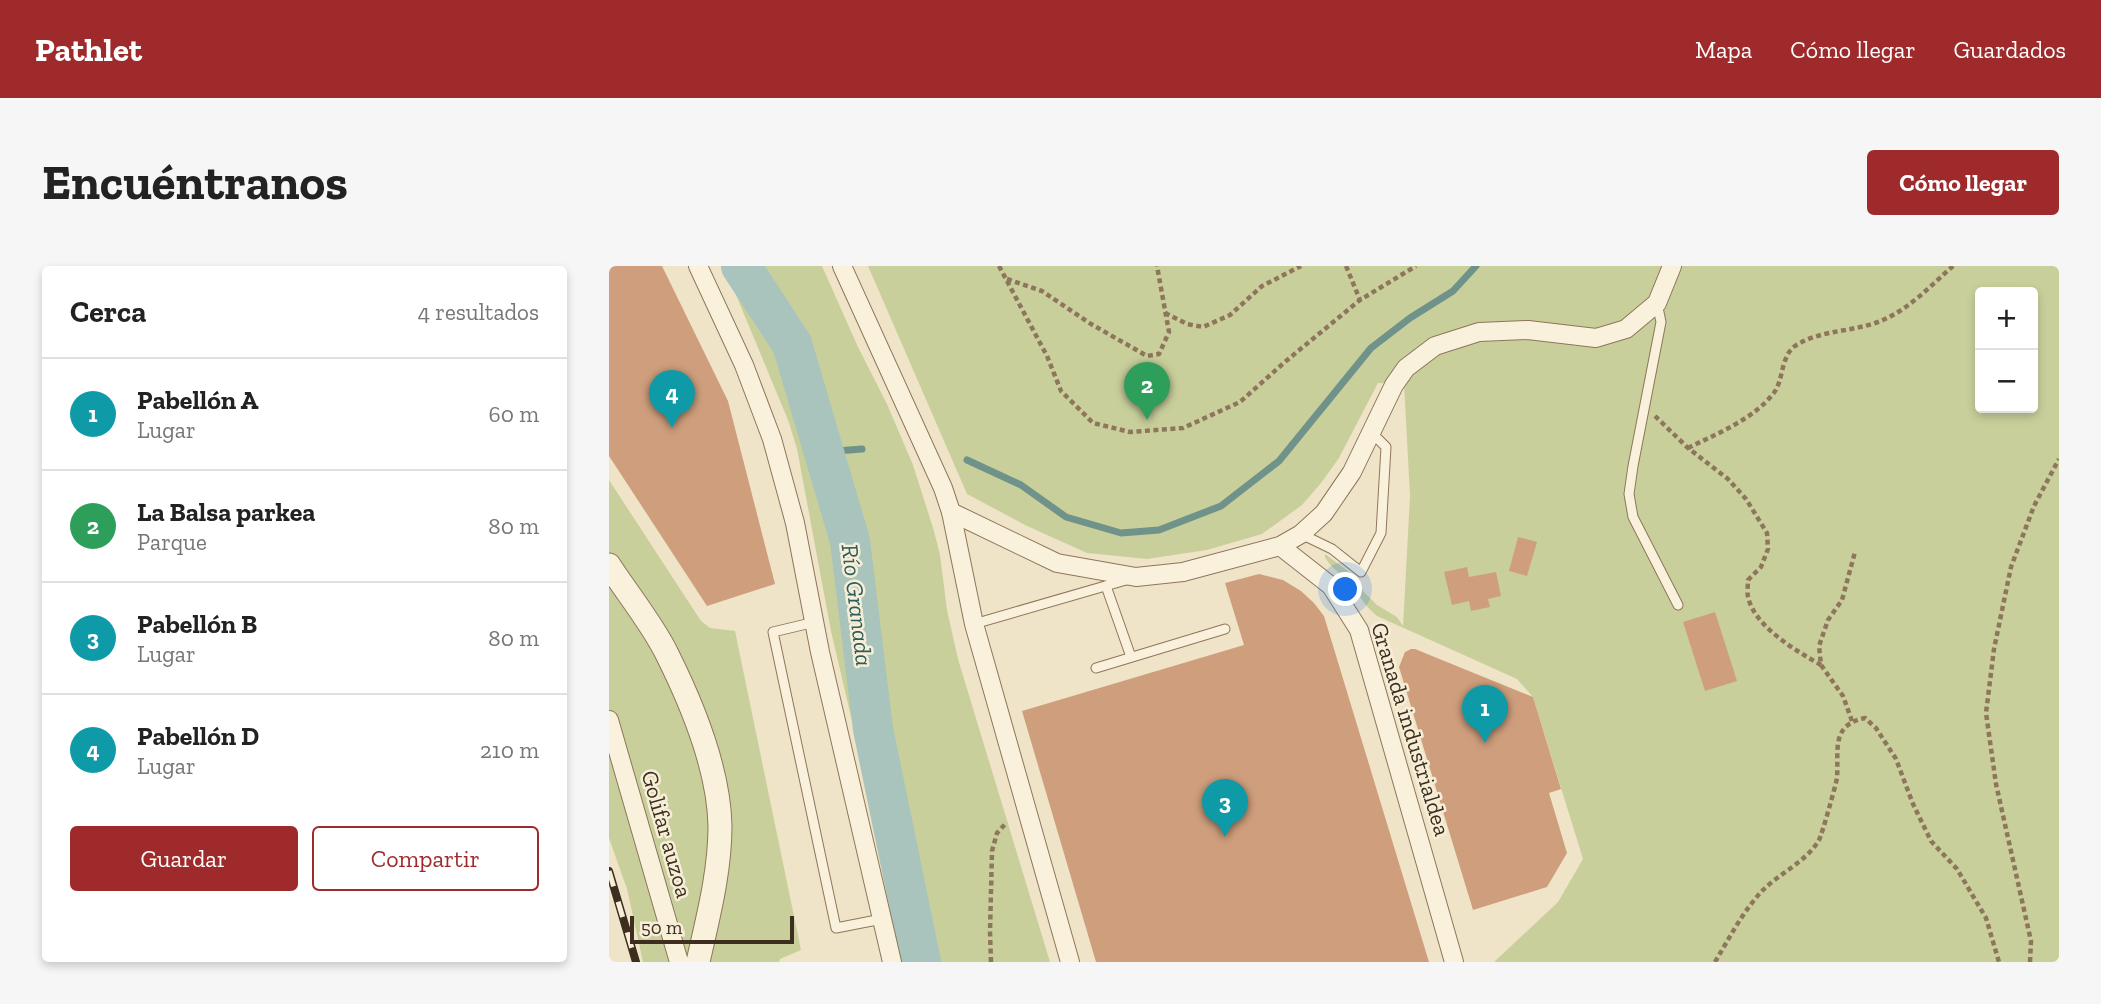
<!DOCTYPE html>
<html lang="es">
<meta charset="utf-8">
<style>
body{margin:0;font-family:"Zilla Slab",serif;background:#f6f6f6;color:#222}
.controls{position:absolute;right:21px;top:21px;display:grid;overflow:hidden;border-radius:7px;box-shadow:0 4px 10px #0003}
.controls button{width:63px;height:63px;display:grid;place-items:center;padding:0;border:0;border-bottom:2px solid #e0e0e0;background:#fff;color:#222;font:35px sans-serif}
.scale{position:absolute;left:21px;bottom:18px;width:164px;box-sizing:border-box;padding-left:7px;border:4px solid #3d2e20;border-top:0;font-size:19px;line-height:24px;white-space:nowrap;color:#3d2e20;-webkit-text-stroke:5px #f7eed8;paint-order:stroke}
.you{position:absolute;left:737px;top:324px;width:24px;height:24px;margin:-18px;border:5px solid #fff;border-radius:50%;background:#1a73e8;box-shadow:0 0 0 10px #1a73e833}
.badge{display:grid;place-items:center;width:46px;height:46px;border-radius:50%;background:#9e2a2b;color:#fff;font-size:23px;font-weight:700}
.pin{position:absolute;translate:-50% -58px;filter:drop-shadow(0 2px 4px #0008)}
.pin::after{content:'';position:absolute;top:37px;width:24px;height:21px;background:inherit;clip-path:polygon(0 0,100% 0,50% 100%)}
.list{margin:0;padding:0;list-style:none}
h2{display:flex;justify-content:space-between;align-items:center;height:91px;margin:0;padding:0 28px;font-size:30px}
h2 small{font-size:23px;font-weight:400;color:#767676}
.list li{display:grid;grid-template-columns:46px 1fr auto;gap:21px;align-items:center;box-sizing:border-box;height:112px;padding:0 28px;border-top:2px solid #e0e0e0}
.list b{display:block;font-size:26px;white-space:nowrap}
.list p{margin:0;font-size:23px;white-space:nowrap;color:#767676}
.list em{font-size:23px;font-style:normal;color:#767676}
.actions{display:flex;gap:14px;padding:21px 28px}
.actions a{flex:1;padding:16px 0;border:2px solid #9e2a2b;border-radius:7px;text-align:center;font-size:24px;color:#9e2a2b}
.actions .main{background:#9e2a2b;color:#fff}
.map{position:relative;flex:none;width:1450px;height:696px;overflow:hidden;border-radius:7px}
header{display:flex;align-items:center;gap:42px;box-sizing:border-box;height:98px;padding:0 35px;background:#9e2a2b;color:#fff}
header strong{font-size:33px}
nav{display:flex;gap:38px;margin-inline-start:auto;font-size:24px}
.intro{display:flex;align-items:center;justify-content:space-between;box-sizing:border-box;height:168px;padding:0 42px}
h1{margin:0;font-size:49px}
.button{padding:18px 32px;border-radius:7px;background:#9e2a2b;color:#fff;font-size:24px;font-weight:700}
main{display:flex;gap:42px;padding:0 42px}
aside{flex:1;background:#fff;border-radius:7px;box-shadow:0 4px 10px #0003}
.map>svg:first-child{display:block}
</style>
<header>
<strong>Pathlet</strong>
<nav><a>Mapa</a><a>Cómo llegar</a><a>Guardados</a></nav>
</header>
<div class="intro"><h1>Encuéntranos</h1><a class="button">Cómo llegar</a></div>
<main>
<aside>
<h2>Cerca<small>4 resultados</small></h2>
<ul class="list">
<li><span class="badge" style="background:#0f9aa8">1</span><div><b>Pabellón A</b><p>Lugar</p></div><em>60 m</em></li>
<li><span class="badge" style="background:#2e9e5b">2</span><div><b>La Balsa parkea</b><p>Parque</p></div><em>80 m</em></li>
<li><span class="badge" style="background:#0f9aa8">3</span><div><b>Pabellón B</b><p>Lugar</p></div><em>80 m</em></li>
<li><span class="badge" style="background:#0f9aa8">4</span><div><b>Pabellón D</b><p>Lugar</p></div><em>210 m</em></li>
</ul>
<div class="actions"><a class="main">Guardar</a><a>Compartir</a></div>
</aside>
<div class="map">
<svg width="1450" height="696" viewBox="0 0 1450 696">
<rect width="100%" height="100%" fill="#f0e4c8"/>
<g fill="#c9cf9b" fill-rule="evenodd">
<polygon points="115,0 213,0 249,81 278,138 304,199 325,265 331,289 338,344 349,393 441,696 299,696 222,365 188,183 179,154"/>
<path d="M 259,0 L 1450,0 L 1450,696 L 885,696 L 949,636 L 974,593 L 924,431 L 908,413 L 768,350 C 755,340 750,327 739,315 C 731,307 721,301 716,291 L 716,288 L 744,309 L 755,326 L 768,339 L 788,351 L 794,360 L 801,230 L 795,118 L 769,117 L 730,192 L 712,217 L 693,239 L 653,268 L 598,284 L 538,293 L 478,287 L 418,260 L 358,228 ZM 1371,26 L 1424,26 L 1424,142 L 1371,142 Z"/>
<polygon points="0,214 92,355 101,362 126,365 192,684 171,693 170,696 34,696 18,623 0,572"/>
</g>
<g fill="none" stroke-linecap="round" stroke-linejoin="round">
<g stroke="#6f938a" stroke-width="7">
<polyline points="214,184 228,185 253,183"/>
<polyline points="358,194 412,219 457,251 512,267 550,264 612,240 670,195 762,82 801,52 844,25 867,0"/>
</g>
<polyline stroke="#a9c4bc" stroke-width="40" points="132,0 183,78 241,275 264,463 312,696"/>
</g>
<g fill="#cf9f7d">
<polygon points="0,0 53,0 119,135 166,318 98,340 0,190"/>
<polygon points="909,271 928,276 918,310 900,305"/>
<polygon points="858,301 860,311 887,306 892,330 879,333 881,341 862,345 860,335 843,339 835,306"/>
<polygon points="650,308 674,314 692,325 705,337 715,350 820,696 487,696 413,445 635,379 616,317"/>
<polygon points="1106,346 1128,415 1096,425 1074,356"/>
<polygon points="802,383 806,383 924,431 952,523 940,527 958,587 938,621 864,644 790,401 796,386"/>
</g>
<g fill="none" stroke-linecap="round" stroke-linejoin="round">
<g stroke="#8d765c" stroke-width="11">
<g id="service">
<polyline points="1048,37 1052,56 1024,200 1020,228 1024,251 1069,339"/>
<polyline points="692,268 723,283 752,306 772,267 777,181 763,167"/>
<polyline points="497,320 522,391"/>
<polyline points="206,356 164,366 227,662 273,653"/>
<polyline points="365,358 517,314"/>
<polyline points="487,402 616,363"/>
</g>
</g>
<g stroke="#8d765c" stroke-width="20">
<g id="minor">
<polyline points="89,0 135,99 163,173 186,257 211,386 283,696"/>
<polyline points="233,0 334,222 342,246 365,358 461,696"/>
<polyline points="342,246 448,297 527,311 574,306 671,280 692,268 715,247 743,206 785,119 797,102 826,80 870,66 919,64 987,72 1017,63 1048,37 1063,0"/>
<polyline points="671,280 722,320 750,364 845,696"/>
<polyline points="0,454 70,696"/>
</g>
</g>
<g stroke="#8d765c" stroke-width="25">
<path id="tertiary" d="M 0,299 C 18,327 44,359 58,388 C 83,438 110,504 111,560 C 111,606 99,651 89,696"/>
</g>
<g stroke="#8d765c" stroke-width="4.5" stroke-dasharray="5 3.5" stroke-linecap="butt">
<polyline points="390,0 438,90 452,125 484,157 521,166 574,162 631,136 677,95 751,34 807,0"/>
<polyline points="737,0 751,34"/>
<polyline points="398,13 433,25 482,58 538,90 550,88 560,66 548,0"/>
<polyline points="556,47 578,58 594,61 621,49 653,20 692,0"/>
<path d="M 1046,150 L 1079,182 L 1119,213 L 1137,233 L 1158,267 L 1159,283 L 1152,301 L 1139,314 C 1139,319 1138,326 1139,331 C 1146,361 1186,384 1212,399"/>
<path d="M 1079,182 C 1109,167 1143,154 1164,128 C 1175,115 1171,91 1186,80 C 1209,65 1237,66 1263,58 C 1296,48 1319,22 1344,0"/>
<polyline points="1243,455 1234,430 1212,399 1210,380 1219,354 1233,334 1246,286"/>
<polyline points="382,696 381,666 383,585 388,567 398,556"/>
<path d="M 1106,696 C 1121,671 1134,645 1154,624 C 1171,607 1198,595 1210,574 C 1213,569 1227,518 1228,512 C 1230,485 1221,459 1256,452 L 1267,462 L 1287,493 L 1304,538 L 1322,575 L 1348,603 L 1377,652 L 1390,696"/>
<polyline points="1421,696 1422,675 1387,518 1377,447 1385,383 1402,301 1425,240 1450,193"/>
</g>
<use href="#service" stroke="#faf1dc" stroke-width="9"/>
<use href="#minor" stroke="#faf1dc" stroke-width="18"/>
<use href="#tertiary" stroke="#faf1dc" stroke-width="23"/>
<g stroke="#3d2e20" stroke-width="8">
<polyline id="rail" points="0,605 27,696"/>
</g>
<use href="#rail" stroke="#f7eed8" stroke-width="5" stroke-dasharray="16" stroke-linecap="butt"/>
</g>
<g text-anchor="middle" stroke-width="5" stroke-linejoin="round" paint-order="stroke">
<g font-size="23" fill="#3d2e20" stroke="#f7eed8">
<text transform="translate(802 463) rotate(73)" y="8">Granada industrialdea</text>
<text transform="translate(58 568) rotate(74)" y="8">Golifar auzoa</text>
</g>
<g font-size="24" font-style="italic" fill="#2f5d5a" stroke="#f7eed8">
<text transform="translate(248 339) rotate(83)" y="8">Río Granada</text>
</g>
</g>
</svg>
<div class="controls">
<button>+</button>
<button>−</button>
</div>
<div class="scale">50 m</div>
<div class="you"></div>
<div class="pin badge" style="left:876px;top:477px;background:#0f9aa8">1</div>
<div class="pin badge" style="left:538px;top:154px;background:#2e9e5b">2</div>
<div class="pin badge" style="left:616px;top:571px;background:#0f9aa8">3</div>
<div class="pin badge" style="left:63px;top:162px;background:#0f9aa8">4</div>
</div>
</main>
